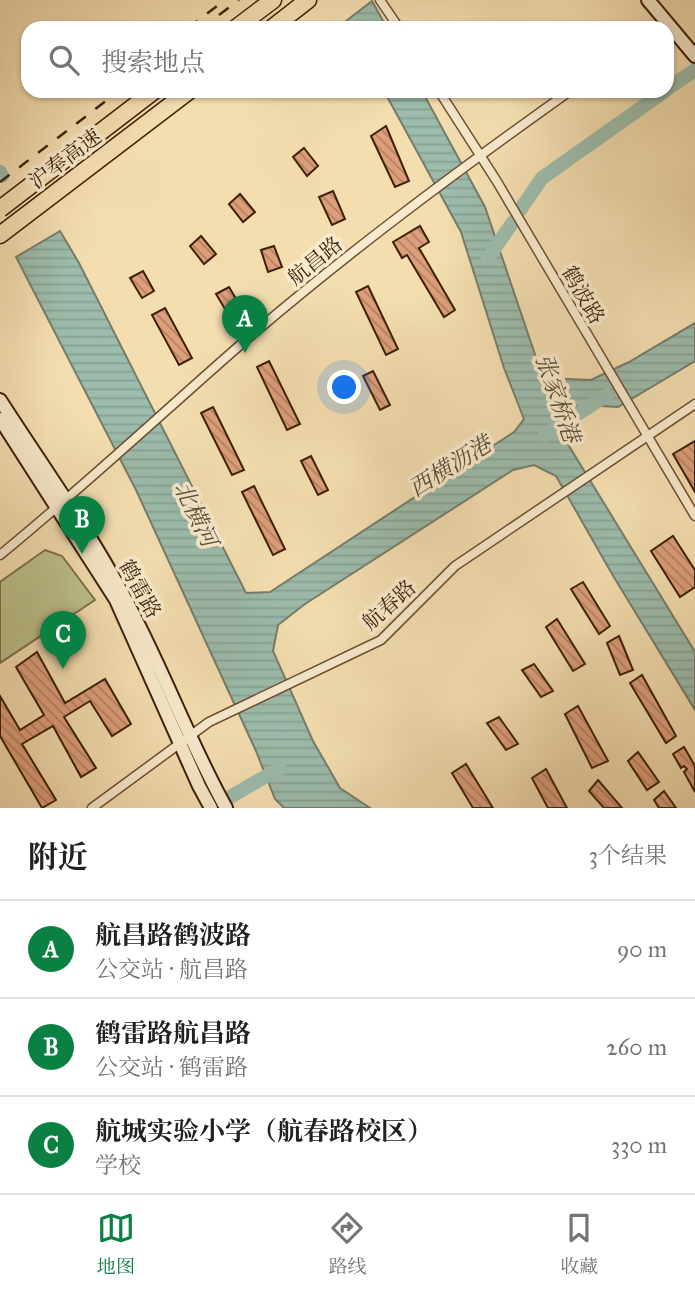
<!DOCTYPE html>
<html lang="zh">
<meta charset="utf-8">
<style>
body{margin:0;font-family:"IM FELL Great Primer","Noto Serif SC",serif;background:#f6f6f6;color:#202124}
.you{position:absolute;left:345px;top:388px;width:24px;height:24px;margin:-18px;border:5px solid #fff;border-radius:50%;background:#1a73e8;box-shadow:0 0 0 10px #1a73e833}
.badge{display:grid;place-items:center;width:46px;height:46px;border-radius:50%;background:#0b8043;color:#fff;font-size:23px;font-weight:700}
.pin{position:absolute;translate:-50% -58px;filter:drop-shadow(0 2px 4px #0008)}
.pin::after{content:'';position:absolute;top:37px;width:24px;height:21px;background:inherit;clip-path:polygon(0 0,100% 0,50% 100%)}
.list{margin:0;padding:0;list-style:none}
h2{display:flex;justify-content:space-between;align-items:center;height:91px;margin:0;padding:0 28px;font-size:30px}
h2 small{font-size:23px;font-weight:400;color:#757577}
.list li{display:grid;grid-template-columns:46px 1fr auto;gap:21px;align-items:center;box-sizing:border-box;height:98px;padding:0 28px;border-top:2px solid #e0e0e0}
.list b{display:block;font-size:26px;white-space:nowrap}
.list p{margin:0;font-size:23px;white-space:nowrap;color:#757577}
.list em{font-size:23px;font-style:normal;color:#757577}
.icon{flex:none;width:38px;height:38px;fill:none;stroke:currentColor;stroke-width:2;stroke-linecap:round;stroke-linejoin:round}
.map{position:relative;flex:none;width:695px;height:808px;overflow:hidden}
.search{position:absolute;background:#fff;box-shadow:0 2px 5px #0004;left:21px;right:21px;top:21px;height:77px;display:flex;align-items:center;gap:18px;box-sizing:border-box;padding:0 24px;border-radius:21px;color:#757577;font-size:26px}
.sheet{height:385px;background:#fff}
nav{display:flex;justify-content:space-around;align-items:center;box-sizing:border-box;height:98px;border-top:2px solid #e0e0e0;background:#fff;font-size:19px;color:#757577}
nav a{display:grid;justify-items:center;gap:4px}
nav .on{color:#0b8043}
.map>svg:first-child{display:block}
</style>
<div class="map">
<svg width="695" height="808" viewBox="0 0 695 808">
<defs>
<pattern id="water-rules" width="6" height="5" patternUnits="userSpaceOnUse" patternTransform="scale(1.75)"><rect width="6" height="5" fill="#9cbcac"/><path d="M0 2.5h6" fill="none" stroke="#87a193"/></pattern>
<pattern id="building-back-hatch" width="6" height="6" patternUnits="userSpaceOnUse" patternTransform="scale(1.75)"><rect width="6" height="6" fill="#dd9f7b"/><path d="M-1 5l2 2M0 0l6 6M5-1l2 2" fill="none" stroke="#b58163"/></pattern>
</defs>
<rect width="100%" height="100%" fill="#f4deb0"/>
<filter id="stains"><feTurbulence type="fractalNoise" baseFrequency=".00286" numOctaves="4"/><feColorMatrix values="0 0 0 0 .2 0 0 0 0 .09 0 0 0 0 .02 0 0 0 .5 -.17"/></filter>
<radialGradient id="worn" r=".72"><stop offset=".6" stop-color="#630" stop-opacity="0"/><stop offset="1" stop-color="#630" stop-opacity=".3"/></radialGradient>
<polygon fill="#bcc18b" stroke="#7d704a" stroke-width="2" points="45,550 62,556 95,600 0,663 0,582"/>
<g fill="url(#water-rules)" stroke="#767d6b" stroke-width="2">
<polygon points="372,1 387,28 350,28 346,21"/>
<polygon points="384,91 422,91 485,207 543,378 591,380 629,362 695,323 695,361 618,407 584,405 571,407 561,419 558,428 695,652 695,710 612,574 556,476 534,465 513,470 305,604 278,625 273,651 313,741 340,788 370,808 284,808 275,799 256,751 136,490 16,257 60,231 79,263 246,593 270,592 514,432 524,419 504,368 461,232"/>
</g>
<g fill="none" stroke-linecap="round" stroke-linejoin="round">
<g stroke="#9cbcac" stroke-width="14">
<polyline points="667,89 695,70"/>
<polyline points="0,172 2,176"/>
<polyline points="520,210 542,178 665,91"/>
<polyline points="488,258 513,222"/>
<polyline points="545,435 607,395"/>
<polyline points="213,807 280,768"/>
</g>
</g>
<g fill="url(#building-back-hatch)" stroke="#3e1f0a" stroke-width="2">
<polygon points="386,126 409,181 395,187 371,136"/>
<polygon points="304,148 318,166 307,176 293,157"/>
<polygon points="333,191 345,219 332,225 319,197"/>
<polygon points="240,194 255,212 243,222 229,204"/>
<polygon points="420,226 429,242 419,248 455,310 444,317 407,255 402,258 393,242"/>
<polygon points="201,236 216,254 204,264 190,246"/>
<polygon points="274,246 282,267 268,272 261,250"/>
<polygon points="143,271 154,291 142,298 130,278"/>
<polygon points="368,286 398,349 386,355 356,292"/>
<polygon points="229,287 241,307 228,314 216,294"/>
<polygon points="165,308 192,358 179,365 152,315"/>
<polygon points="269,361 300,424 287,430 257,367"/>
<polygon points="373,371 390,405 380,410 363,376"/>
<polygon points="213,407 244,470 232,475 201,413"/>
<polygon points="695,441 695,492 673,454"/>
<polygon points="311,456 328,490 318,495 301,461"/>
<polygon points="254,486 285,549 273,555 242,492"/>
<polygon points="673,536 695,570 695,587 680,597 651,551"/>
<polygon points="583,582 610,626 599,634 571,589"/>
<polygon points="557,619 585,664 573,671 546,627"/>
<polygon points="619,636 633,670 620,675 607,643"/>
<polygon points="37,652 65,703 105,679 131,724 112,736 90,701 64,717 96,768 81,777 53,726 22,744 56,800 42,808 0,736 0,696 20,730 44,715 16,667"/>
<polygon points="534,664 553,691 541,697 522,670"/>
<polygon points="642,675 676,736 666,743 630,683"/>
<polygon points="578,706 608,761 592,768 565,714"/>
<polygon points="499,717 518,744 506,750 487,723"/>
<polygon points="684,747 695,766 695,792 684,772 687,769 684,766 681,768 673,754"/>
<polygon points="638,752 659,782 647,790 628,761"/>
<polygon points="466,764 493,808 473,808 452,773"/>
<polygon points="546,769 567,808 548,808 532,778"/>
<polygon points="598,780 622,808 604,808 589,791"/>
<polygon points="664,791 676,808 659,808 654,800"/>
</g>
<g fill="none" stroke-linecap="round" stroke-linejoin="round">
<g stroke="#6c4f34" stroke-width="11">
<g id="street">
<polyline points="380,0 399,28"/>
<polyline points="439,91 496,180 695,516"/>
<path d="M 0,555 C 82,488 159,416 239,346 C 344,255 456,172 570,91"/>
<polyline points="92,808 209,722 381,640 455,566 695,404"/>
</g>
</g>
<g stroke="#3e1f0a" stroke-width="16">
<g id="secondary">
<polyline points="648,0 695,56"/>
<path d="M 0,400 C 41,464 86,526 122,593 C 161,663 187,738 226,808"/>
<polyline points="0,419 116,600 199,786 211,808"/>
</g>
</g>
<g stroke="#3e1f0a" stroke-width="19">
<g id="highway">
<polyline points="236,28 273,0"/>
<polyline points="272,28 308,0"/>
<polyline points="0,235 189,91"/>
</g>
</g>
<use href="#street" stroke="#f8eacc" stroke-width="8"/>
<use href="#secondary" stroke="#f8eacc" stroke-width="12"/>
<use href="#highway" stroke="#f4deb0" stroke-width="16"/>
<g stroke="#3e1f0a" stroke-width="2.5" stroke-dasharray="12 12" stroke-linecap="butt">
<polyline points="219,15 239,0"/>
<polyline points="188,28 225,0"/>
<polyline points="0,182 119,91"/>
</g>
<g stroke="#3e1f0a" stroke-width="19" stroke-linecap="butt">
<polyline id="highway-bridge" points="0,209 154,91"/>
</g>
<use href="#highway-bridge" stroke="#f4deb0" stroke-width="16"/>
</g>
<g text-anchor="middle" stroke-width="7" stroke-linejoin="round" paint-order="stroke">
<g font-size="21" fill="#3e1f0a" stroke="#f8eacc">
<text transform="translate(65 159) rotate(-37)" y="7">沪奉高速</text>
<text transform="translate(315 261) rotate(-39)" y="7">航昌路</text>
<text transform="translate(583 295) rotate(60)" y="7">鹤波路</text>
<text transform="translate(140 589) rotate(61)" y="7">鹤雷路</text>
<text transform="translate(389 605) rotate(-42)" y="7">航春路</text>
</g>
<g font-size="23" font-style="italic" fill="#5a4e3b" stroke="#f8eacc">
<text transform="translate(558 398) rotate(71)" y="8">张家桥港</text>
<text transform="translate(450 466) rotate(-32)" y="8">西横沥港</text>
<text transform="translate(196 514) rotate(64)" y="8">北横河</text>
</g>
</g>
<rect width="100%" height="100%" filter="url(#stains)"/>
<rect width="100%" height="100%" fill="url(#worn)"/>
</svg>
<div class="you"></div>
<div class="pin badge" style="left:245px;top:353px">A</div>
<div class="pin badge" style="left:82px;top:554px">B</div>
<div class="pin badge" style="left:63px;top:669px">C</div>
<div class="search"><svg class="icon" aria-label="search" viewBox="0 0 24 24"><circle cx="10" cy="10" r="6"/><path d="M15 15l6 6"/></svg>搜索地点</div>
</div>
<section class="sheet">
<h2>附近<small>3个结果</small></h2>
<ul class="list">
<li><span class="badge">A</span><div><b>航昌路鹤波路</b><p>公交站 · 航昌路</p></div><em>90 m</em></li>
<li><span class="badge">B</span><div><b>鹤雷路航昌路</b><p>公交站 · 鹤雷路</p></div><em>260 m</em></li>
<li><span class="badge">C</span><div><b>航城实验小学（航春路校区）</b><p>学校</p></div><em>330 m</em></li>
</ul>
</section>
<nav>
<a class="on"><svg class="icon" aria-label="map" viewBox="0 0 24 24"><path d="M3 6l6-2 6 2 6-2v14l-6 2-6-2-6 2zM9 4v14M15 6v14"/></svg>地图</a>
<a><svg class="icon" aria-label="directions" viewBox="0 0 24 24"><path d="M12 3l9 9-9 9-9-9zM9 14v-3h6M13 9l2 2-2 2"/></svg>路线</a>
<a><svg class="icon" aria-label="saved" viewBox="0 0 24 24"><path d="M7 4h10v16l-5-4-5 4z"/></svg>收藏</a>
</nav>
